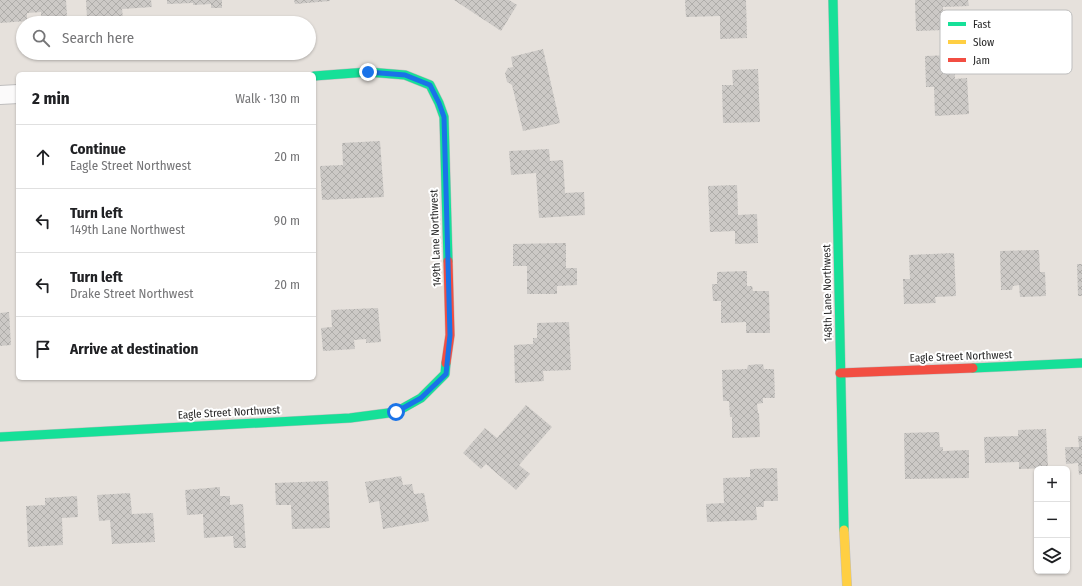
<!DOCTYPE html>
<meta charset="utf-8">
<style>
body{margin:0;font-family:"Fira Sans Condensed",sans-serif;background:#f6f6f6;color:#202124}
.controls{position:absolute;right:12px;bottom:12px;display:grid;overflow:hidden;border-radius:6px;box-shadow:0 1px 3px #0004}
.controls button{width:36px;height:36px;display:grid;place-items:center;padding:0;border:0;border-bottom:1px solid #e0e0e0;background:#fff;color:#202124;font:20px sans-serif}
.stop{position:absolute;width:12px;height:12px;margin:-9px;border:3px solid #1a73e8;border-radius:50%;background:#fff}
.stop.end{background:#1a73e8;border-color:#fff;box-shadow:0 1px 4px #0008}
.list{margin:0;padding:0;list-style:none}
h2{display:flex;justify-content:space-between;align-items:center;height:52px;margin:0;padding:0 16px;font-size:17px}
h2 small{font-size:13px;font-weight:400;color:#757577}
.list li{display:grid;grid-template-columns:26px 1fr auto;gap:12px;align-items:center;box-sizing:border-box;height:64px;padding:0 16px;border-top:1px solid #e0e0e0}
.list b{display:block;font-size:15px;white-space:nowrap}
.list p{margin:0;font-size:13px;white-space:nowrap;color:#757577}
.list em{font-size:13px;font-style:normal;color:#757577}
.icon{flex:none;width:22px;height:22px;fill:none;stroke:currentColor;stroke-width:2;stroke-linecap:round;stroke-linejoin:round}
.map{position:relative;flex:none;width:1082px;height:586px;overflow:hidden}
.search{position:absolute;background:#fff;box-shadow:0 1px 3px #0004;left:16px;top:16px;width:300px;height:44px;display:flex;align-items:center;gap:10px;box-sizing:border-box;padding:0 14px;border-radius:22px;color:#757577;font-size:15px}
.panel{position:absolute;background:#fff;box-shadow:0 1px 3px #0004;left:16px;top:72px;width:300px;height:308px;border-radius:6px}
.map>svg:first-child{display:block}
</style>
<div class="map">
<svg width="1082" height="586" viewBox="0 0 1082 586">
<defs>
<pattern id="building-cross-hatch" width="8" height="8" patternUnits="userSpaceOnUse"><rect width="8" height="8" fill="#ccc9c6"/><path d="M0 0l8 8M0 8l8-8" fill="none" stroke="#afadaa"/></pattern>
</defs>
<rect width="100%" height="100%" fill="#e6e1dc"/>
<g fill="url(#building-cross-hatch)">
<polygon points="0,0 66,0 67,16 41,18 41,12 27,13 27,21 0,23"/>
<polygon points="86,0 151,0 152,7 122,9 123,18 99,20 99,17 87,18"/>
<polygon points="167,0 222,0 222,8 211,8 211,4 193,5 193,3 167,4"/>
<polygon points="294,0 330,0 330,1 295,4"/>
<polygon points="454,0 509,0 517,5 501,31"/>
<polygon points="685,0 746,0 747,38 720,39 720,16 686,17"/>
<polygon points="915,0 968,0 969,6 943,7 944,30 916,31"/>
<polygon points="543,49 560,123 523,131 512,85 507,82 505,73 508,68 513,67 511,57"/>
<polygon points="954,55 955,79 967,78 969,114 935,116 934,87 926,87 925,56"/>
<polygon points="758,69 760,122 723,123 722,85 733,85 732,70"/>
<polygon points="380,141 384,197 322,200 320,166 343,165 342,143"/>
<polygon points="549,149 550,161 563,160 565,193 584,192 585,215 539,218 536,173 511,175 509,151"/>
<polygon points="737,185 738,215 757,214 758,243 735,244 735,231 710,232 708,186"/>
<polygon points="566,243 566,268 577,268 577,285 557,286 557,294 527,294 527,266 513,266 513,244"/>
<polygon points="1039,250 1040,272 1045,272 1046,296 1020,297 1019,285 1013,286 1012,290 1001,290 1000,251"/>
<polygon points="954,253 956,296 935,297 936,303 904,304 903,279 910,279 909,255"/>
<polygon points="1077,264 1082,264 1082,296 1078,296"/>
<polygon points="747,271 747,286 752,286 753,291 769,291 770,333 746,333 746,322 721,323 721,301 713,301 712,284 717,284 717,272"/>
<polygon points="378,308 381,342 366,343 366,339 354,340 355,349 323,351 321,328 332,327 331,310"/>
<polygon points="9,312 11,345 0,346 0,313"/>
<polygon points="569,322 571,370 543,371 544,381 515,383 514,345 533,344 533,338 537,338 537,323"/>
<polygon points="763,364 764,369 774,369 775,398 763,398 763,403 757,404 758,413 759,413 760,437 732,438 732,417 730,417 729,401 723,401 722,370 747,369 748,365"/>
<polygon points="526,405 552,427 519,465 530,474 516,490 486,464 481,469 463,453 485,428 497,438"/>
<polygon points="1046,429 1048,468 1019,469 1019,462 985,463 984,437 1018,436 1018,430"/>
<polygon points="939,432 940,447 943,447 943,451 969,450 969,478 905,479 904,433"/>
<polygon points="1078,436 1082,436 1082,474 1079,475 1078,463 1066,464 1065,447 1079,447"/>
<polygon points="777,468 778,501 764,501 764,507 756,507 757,520 707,522 706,504 724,503 723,478 750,477 750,469"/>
<polygon points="401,476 403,485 412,484 414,494 424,493 429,521 383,529 379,501 369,503 365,482"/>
<polygon points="328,481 330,528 292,529 291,505 276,505 275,483"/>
<polygon points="220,487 220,496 230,496 230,505 243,504 246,548 234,548 233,536 204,538 203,514 187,515 185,490"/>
<polygon points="130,493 132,514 153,513 155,542 112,544 110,520 99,521 97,495"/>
<polygon points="77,496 78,517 62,518 63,545 28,547 26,506 45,505 45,498"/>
</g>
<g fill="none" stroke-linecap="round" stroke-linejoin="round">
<g stroke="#bfbebe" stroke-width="20">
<polyline id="street" points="0,95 18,94"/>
</g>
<g stroke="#bfbebe" stroke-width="10">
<g id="fast">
<polyline points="833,0 844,530"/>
<polyline points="314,76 368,72 405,75 430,85 439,103 444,117 448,261"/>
<polyline points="973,368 1082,363"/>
<polyline points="0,437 350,418 396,412 421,398 445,374 446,363"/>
</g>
</g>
<g stroke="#bfbebe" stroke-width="10">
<polyline id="slow" points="844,530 847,586"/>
</g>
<g stroke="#bfbebe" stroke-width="10">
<g id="jam">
<polyline points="446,363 450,335 448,261"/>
<polyline points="840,373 973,368"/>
</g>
</g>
<use href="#street" stroke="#fbfafa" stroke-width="18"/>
<use href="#fast" stroke="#16e098" stroke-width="9"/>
<use href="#slow" stroke="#ffcf43" stroke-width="9"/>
<use href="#jam" stroke="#f24e42" stroke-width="9"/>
</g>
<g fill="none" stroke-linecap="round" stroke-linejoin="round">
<polyline stroke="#1a73e8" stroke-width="5" points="368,72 405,75 430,85 439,103 444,117 450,335 446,374 421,398 396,412"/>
</g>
<g text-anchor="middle" stroke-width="4" stroke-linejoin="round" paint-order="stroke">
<g font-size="11" fill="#272727" stroke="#fff">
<text transform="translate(435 238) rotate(-92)" y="4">149th Lane Northwest</text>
<text transform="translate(827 293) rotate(-91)" y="4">148th Lane Northwest</text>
<text transform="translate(961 356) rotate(-2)" y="4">Eagle Street Northwest</text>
<text transform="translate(229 412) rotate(-3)" y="4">Eagle Street Northwest</text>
</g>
</g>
<rect x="940" y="10" width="132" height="64" rx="6" fill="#fff" stroke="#bebebe" stroke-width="1"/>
<rect x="948" y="22" width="18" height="4" fill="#16e098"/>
<rect x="948" y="40" width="18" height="4" fill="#ffcf43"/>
<rect x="948" y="58" width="18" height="4" fill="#f24e42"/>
<g font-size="11" fill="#272727">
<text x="973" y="28">Fast</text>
<text x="973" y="46">Slow</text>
<text x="973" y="64">Jam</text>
</g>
</svg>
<div class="controls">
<button>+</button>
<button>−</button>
<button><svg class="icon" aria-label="layers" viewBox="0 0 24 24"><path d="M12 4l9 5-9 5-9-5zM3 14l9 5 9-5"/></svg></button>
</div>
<div class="stop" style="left:396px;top:412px"></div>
<div class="stop end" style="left:368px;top:72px"></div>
<div class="search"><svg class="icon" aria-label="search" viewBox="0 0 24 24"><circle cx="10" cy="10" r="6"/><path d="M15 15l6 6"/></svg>Search here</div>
<section class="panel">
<h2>2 min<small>Walk · 130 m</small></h2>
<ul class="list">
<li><svg class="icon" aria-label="ahead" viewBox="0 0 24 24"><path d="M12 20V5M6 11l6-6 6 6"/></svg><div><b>Continue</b><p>Eagle Street Northwest</p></div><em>20 m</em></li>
<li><svg class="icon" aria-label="left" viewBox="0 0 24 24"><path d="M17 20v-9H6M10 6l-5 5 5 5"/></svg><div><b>Turn left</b><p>149th Lane Northwest</p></div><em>90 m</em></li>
<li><svg class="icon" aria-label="left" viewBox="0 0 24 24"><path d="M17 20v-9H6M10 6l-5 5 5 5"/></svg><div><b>Turn left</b><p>Drake Street Northwest</p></div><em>20 m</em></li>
<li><svg class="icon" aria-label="arrive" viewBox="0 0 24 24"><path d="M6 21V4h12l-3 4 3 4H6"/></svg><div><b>Arrive at destination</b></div></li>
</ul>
</section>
</div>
